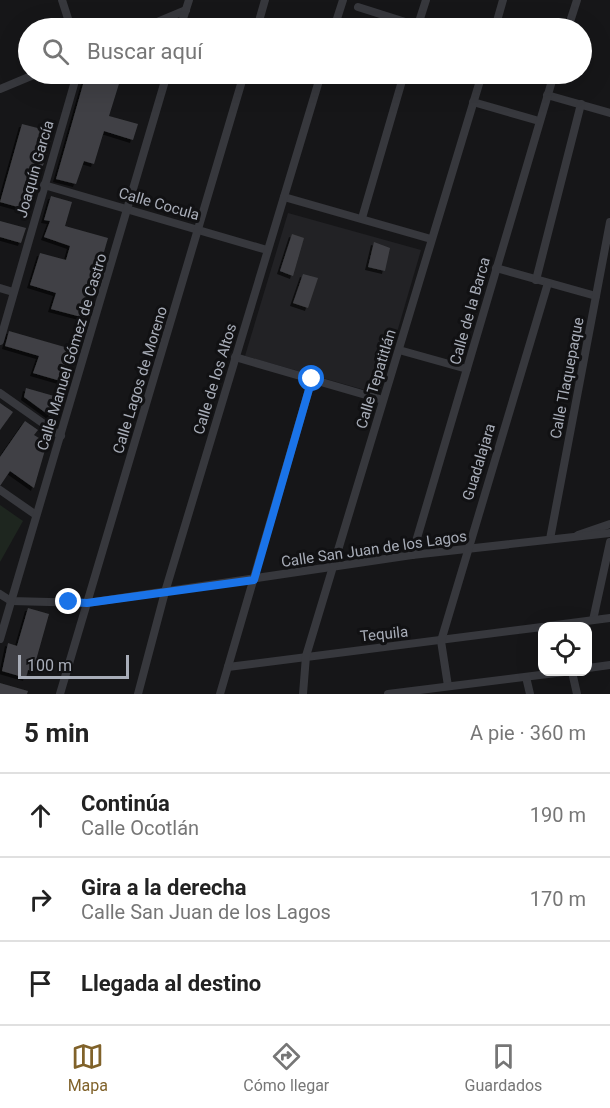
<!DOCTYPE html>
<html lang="es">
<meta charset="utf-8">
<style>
body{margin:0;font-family:Roboto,sans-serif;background:#f6f6f6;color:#222}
.controls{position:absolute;right:18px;bottom:18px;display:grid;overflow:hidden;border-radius:12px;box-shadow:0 6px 24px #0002}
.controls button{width:54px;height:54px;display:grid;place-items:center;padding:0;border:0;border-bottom:2px solid #e0e0e0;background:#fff;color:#222;font:30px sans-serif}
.scale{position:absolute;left:18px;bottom:15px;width:111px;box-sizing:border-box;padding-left:6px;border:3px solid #a8adb8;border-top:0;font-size:16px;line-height:21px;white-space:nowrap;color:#a8adb8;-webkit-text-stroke:4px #111113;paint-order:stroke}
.stop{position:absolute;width:18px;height:18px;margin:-14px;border:4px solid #1a73e8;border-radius:50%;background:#fff}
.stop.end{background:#1a73e8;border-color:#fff;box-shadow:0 2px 6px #0008}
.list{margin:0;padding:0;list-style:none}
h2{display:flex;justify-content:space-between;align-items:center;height:78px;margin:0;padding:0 24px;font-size:26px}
h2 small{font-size:20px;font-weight:400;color:#767676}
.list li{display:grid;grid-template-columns:39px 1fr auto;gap:18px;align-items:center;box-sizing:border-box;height:84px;padding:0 24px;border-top:2px solid #e0e0e0}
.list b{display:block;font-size:22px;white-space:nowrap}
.list p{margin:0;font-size:20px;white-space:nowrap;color:#767676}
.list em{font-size:20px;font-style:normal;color:#767676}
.icon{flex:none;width:33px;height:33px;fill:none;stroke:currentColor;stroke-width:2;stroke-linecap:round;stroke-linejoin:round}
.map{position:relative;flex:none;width:610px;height:694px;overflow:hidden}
.search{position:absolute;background:#fff;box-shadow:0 6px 24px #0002;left:18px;right:18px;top:18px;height:66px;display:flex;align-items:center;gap:15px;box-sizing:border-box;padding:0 21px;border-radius:33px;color:#767676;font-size:22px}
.sheet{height:330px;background:#fff}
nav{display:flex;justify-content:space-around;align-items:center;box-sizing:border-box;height:84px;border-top:2px solid #e0e0e0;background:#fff;font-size:16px;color:#767676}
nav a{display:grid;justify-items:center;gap:3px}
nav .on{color:#80622a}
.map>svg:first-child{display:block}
</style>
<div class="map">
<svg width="610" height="694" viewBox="0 0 610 694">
<defs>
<filter id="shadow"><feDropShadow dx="-3" dy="3" stdDeviation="0" flood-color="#0009"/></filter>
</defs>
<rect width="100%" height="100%" fill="#161618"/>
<polygon fill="#222225" points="288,213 421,250 379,394 245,356"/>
<polygon fill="#1e261f" points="0,505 23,521 0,562"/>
<g fill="#404145" filter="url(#shadow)">
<polygon points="86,74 122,74 109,116 138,124 133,140 104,131 94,164 84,161 76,184 56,179"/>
<polygon points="22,124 53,132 39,179 30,176 25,192 29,194 25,209 0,202"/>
<polygon points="51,196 72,202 65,226 108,238 85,318 51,309 56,293 30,285 40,253 66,260 70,246 44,237 50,221 44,220"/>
<polygon points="0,221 26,228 21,243 0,237"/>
<polygon points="292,234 304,238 293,276 280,271"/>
<polygon points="374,242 390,248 385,271 368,267"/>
<polygon points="303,274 318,278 308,308 293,303"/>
<polygon points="9,331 75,350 64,382 33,373 39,356 5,346"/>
<polygon points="26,388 61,398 54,419 24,397"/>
<polygon points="0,403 13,412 0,430"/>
<polygon points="25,421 38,430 34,435 47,443 34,488 10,471 0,486 0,457"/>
<polygon points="28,608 49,614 33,671 28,670 26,678 2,671 8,643 17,646"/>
<polygon points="0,683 28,691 27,694 0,694"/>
</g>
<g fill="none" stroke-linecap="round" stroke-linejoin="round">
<g stroke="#37383d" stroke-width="8">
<polyline points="62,0 71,28"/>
<polyline points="358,7 418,26"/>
<polyline points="143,28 186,10"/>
<polyline points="180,28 189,0"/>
<polyline points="257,28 265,0"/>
<polyline points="334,28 343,0"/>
<polyline points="417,28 426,0"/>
<polyline points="495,28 503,0"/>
<polyline points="568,28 577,0"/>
<polyline points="0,89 36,74"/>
<polyline points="547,95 610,113"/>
<polyline points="473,102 539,121"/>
<polyline points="44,185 267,250"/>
<polyline points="284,197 431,239"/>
<polyline points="362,218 404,74"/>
<polyline points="496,268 596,296"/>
<polyline points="536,280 581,104"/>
<polyline points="0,288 13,292"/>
<polyline points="0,341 77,74"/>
<polyline points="399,350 467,369"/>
<polyline points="235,357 383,400"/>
<polyline points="0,393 61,436"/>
<polyline points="0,490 36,515"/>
<polyline points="578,535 610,524"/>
<polyline points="550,539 610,222"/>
<polyline points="412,555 554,74"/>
<polyline points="0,594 11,601 87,603 412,555 610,533"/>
<polyline points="593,620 610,542"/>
<polyline points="548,626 610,618"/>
<polyline points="0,639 167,74"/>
<polyline points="228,667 542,627"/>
<polyline points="588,668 610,665"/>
<polyline points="572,672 577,694"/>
<polyline points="526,677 530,694"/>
<polyline points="448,686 441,641 548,283"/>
<polyline points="60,694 244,74"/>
<polyline points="138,694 165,592 321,74"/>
<polyline points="220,694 312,379"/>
<polyline points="303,694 306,656 482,74"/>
<polyline points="388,694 564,672"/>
</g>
</g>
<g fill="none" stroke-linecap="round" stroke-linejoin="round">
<polyline stroke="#1a73e8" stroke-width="8" points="69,602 87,603 254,580 312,379"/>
</g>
<g text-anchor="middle" stroke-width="6" stroke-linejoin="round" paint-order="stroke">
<g font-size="15" fill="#a8adb8" stroke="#111113">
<text transform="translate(35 169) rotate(-74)" y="5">Joaquín García</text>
<text transform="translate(159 204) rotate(16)" y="5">Calle Cocula</text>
<text transform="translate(470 311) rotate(-74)" y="5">Calle de la Barca</text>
<text transform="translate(72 352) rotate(-73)" y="5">Calle Manuel Gómez de Castro</text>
<text transform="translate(567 378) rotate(-79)" y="5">Calle Tlaquepaque</text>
<text transform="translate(215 379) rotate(-73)" y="5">Calle de los Altos</text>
<text transform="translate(376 379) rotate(-73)" y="5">Calle Tepatitlán</text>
<text transform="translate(140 380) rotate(-73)" y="5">Calle Lagos de Moreno</text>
<text transform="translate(479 462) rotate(-73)" y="5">Guadalajara</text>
<text transform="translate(374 549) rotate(-8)" y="5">Calle San Juan de los Lagos</text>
<text transform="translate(384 634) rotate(-6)" y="5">Tequila</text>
</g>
</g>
</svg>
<div class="controls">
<button><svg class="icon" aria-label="locate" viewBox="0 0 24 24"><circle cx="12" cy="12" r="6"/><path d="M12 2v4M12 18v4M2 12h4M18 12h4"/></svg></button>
</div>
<div class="scale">100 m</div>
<div class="stop" style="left:312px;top:379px"></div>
<div class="stop end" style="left:69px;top:602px"></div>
<div class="search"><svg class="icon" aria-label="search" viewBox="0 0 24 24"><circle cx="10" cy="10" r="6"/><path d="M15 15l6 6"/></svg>Buscar aquí</div>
</div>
<section class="sheet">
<h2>5 min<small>A pie · 360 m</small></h2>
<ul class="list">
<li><svg class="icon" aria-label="ahead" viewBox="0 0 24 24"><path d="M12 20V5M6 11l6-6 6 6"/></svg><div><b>Continúa</b><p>Calle Ocotlán</p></div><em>190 m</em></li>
<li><svg class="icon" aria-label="right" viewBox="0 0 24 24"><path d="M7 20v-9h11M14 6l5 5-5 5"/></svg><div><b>Gira a la derecha</b><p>Calle San Juan de los Lagos</p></div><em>170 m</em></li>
<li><svg class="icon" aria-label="arrive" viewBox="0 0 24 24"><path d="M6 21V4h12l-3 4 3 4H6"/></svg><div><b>Llegada al destino</b></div></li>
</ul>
</section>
<nav>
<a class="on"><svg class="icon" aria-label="map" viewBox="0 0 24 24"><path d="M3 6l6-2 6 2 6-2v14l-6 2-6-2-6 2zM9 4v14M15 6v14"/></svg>Mapa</a>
<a><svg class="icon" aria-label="directions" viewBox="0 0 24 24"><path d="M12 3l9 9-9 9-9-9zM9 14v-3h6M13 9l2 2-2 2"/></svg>Cómo llegar</a>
<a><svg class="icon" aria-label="saved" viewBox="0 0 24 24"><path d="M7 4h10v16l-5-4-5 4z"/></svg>Guardados</a>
</nav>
